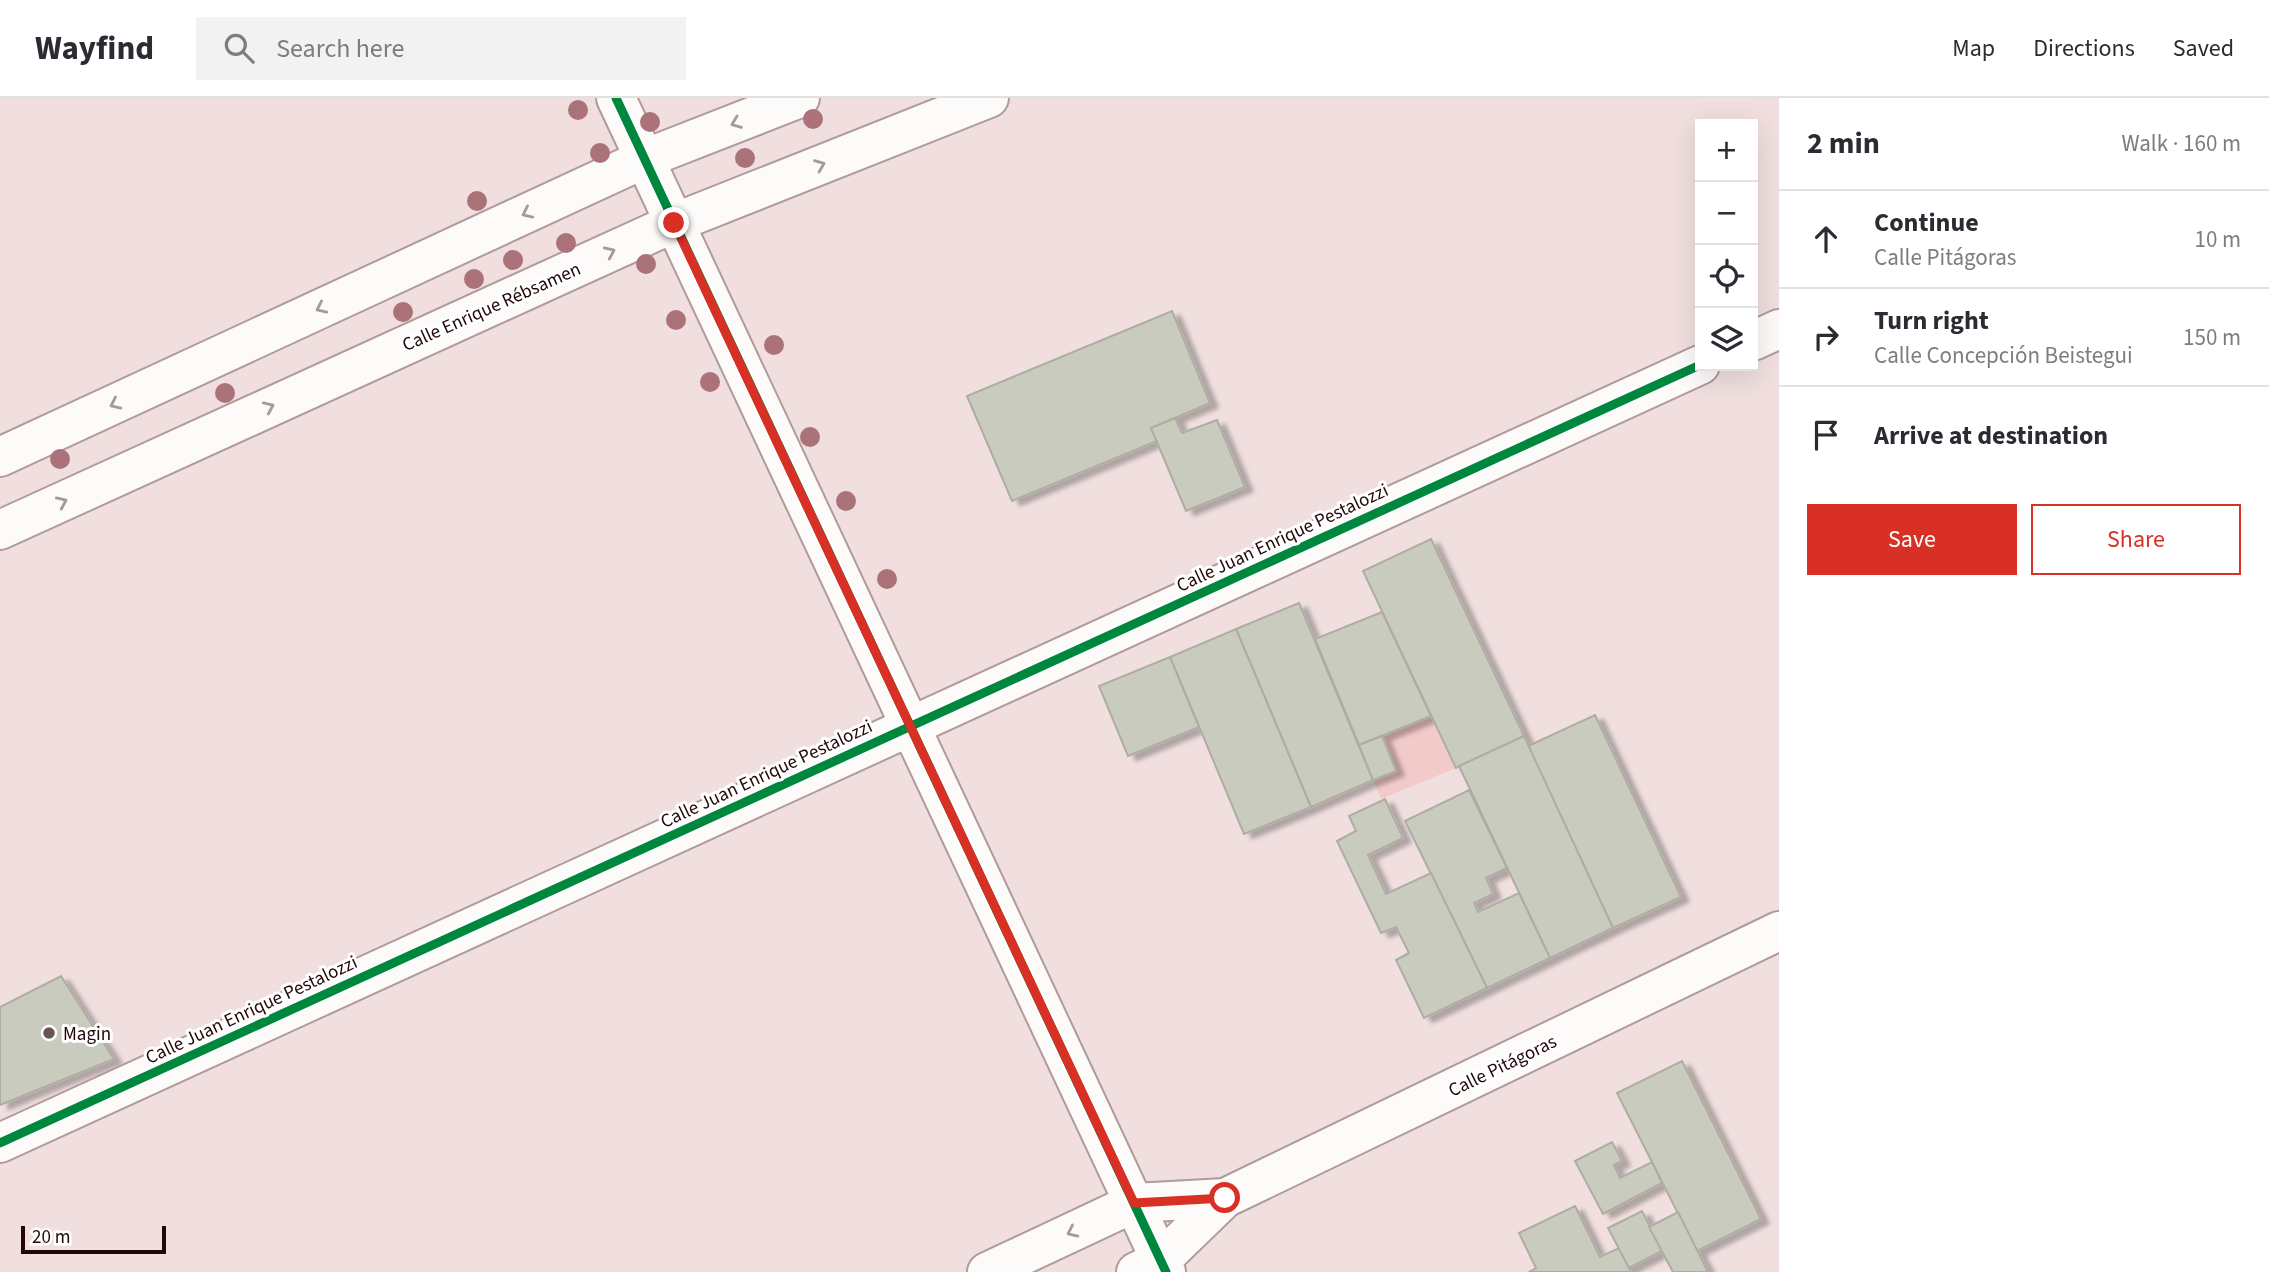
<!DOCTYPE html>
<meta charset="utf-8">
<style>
body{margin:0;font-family:"Source Sans 3",sans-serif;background:#f2f2f3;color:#2b2b33}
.controls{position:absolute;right:21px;top:21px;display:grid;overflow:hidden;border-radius:0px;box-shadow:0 7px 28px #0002}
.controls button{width:63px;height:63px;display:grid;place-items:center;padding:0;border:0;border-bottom:2px solid #e1e1e2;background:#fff;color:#2b2b33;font:35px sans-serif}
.scale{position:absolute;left:21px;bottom:18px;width:145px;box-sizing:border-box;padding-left:7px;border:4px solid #220709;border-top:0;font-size:19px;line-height:24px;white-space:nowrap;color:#220709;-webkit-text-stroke:5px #fff;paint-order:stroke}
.stop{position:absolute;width:21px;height:21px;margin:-16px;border:5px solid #d93025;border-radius:50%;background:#fff}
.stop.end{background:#d93025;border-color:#fff;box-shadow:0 2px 7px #0008}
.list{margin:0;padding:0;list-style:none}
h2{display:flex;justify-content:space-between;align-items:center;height:91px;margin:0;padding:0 28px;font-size:30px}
h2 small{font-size:23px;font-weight:400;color:#7c7c81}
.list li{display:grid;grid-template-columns:46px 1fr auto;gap:21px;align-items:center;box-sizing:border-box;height:98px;padding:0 28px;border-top:2px solid #e1e1e2}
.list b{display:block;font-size:26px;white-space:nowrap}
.list p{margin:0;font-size:23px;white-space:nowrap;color:#7c7c81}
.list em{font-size:23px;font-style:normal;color:#7c7c81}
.actions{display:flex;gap:14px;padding:21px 28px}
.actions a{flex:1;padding:16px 0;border:2px solid #d93025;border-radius:0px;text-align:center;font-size:24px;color:#d93025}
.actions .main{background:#d93025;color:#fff}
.icon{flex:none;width:38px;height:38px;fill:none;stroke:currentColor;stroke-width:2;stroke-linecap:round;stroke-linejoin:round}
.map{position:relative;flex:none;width:1779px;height:1174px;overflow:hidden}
header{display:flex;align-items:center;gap:42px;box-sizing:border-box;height:98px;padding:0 35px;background:#fff;border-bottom:2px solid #e1e1e2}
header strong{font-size:33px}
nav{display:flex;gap:38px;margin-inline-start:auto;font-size:24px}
.search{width:490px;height:63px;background:#f2f2f3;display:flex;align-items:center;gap:18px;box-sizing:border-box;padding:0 24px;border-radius:0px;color:#7c7c81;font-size:26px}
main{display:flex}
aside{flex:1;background:#fff}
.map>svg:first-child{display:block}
</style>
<header>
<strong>Wayfind</strong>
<div class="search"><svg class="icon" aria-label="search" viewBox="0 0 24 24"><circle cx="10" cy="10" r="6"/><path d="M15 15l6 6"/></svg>Search here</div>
<nav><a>Map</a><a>Directions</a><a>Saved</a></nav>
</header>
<main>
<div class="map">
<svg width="1779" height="1174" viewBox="0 0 1779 1174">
<defs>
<filter id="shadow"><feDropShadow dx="8" dy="4.5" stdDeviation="2" flood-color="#0004"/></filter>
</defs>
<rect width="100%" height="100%" fill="#f1dfdf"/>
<polygon fill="#f3caca" points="1431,618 1456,670 1381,701 1373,682 1396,673 1382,638"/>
<g fill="#cacbbf" stroke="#adada2" stroke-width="2" filter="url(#shadow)">
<polygon points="1172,213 1210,305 1151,330 1157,343 1012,403 967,298"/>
<polygon points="1175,320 1182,335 1217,322 1245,389 1186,413 1151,330"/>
<polygon points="1431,441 1524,638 1456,670 1363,473"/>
<polygon points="1299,505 1373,682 1311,709 1236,531"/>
<polygon points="1382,514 1431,618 1359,647 1315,541"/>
<polygon points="1236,531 1311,709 1244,736 1170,559"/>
<polygon points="1170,559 1199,629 1128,658 1099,588"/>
<polygon points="1595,617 1681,799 1613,830 1528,648"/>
<polygon points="1382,638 1396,673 1373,682 1359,647"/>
<polygon points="1524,638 1613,830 1550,860 1459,668"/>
<polygon points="1469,692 1507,770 1486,780 1493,796 1474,805 1478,814 1519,795 1550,860 1487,890 1405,723"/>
<polygon points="1385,701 1403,740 1368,757 1386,796 1431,775 1487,890 1424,920 1396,862 1409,855 1396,829 1381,835 1337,743 1356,733 1349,718"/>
<polygon points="61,878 114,961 0,1007 0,909"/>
<polygon points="1682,963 1761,1121 1697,1153 1617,995"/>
<polygon points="1612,1044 1622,1063 1614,1067 1620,1080 1652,1064 1662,1085 1603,1116 1575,1063"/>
<polygon points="1575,1108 1600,1159 1619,1150 1631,1174 1529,1174 1536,1170 1519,1135"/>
<polygon points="1642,1113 1662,1153 1629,1170 1608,1130"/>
<polygon points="1678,1114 1708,1174 1673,1174 1649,1129"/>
</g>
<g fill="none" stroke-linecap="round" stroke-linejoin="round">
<g stroke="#b09a9a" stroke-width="42">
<g id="minor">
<polyline points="616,0 1166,1174"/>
<polyline points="1753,243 1779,231"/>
<polyline points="0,359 644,61 800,0"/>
<polyline points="0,432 674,125 989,0"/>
<polyline points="0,1045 1700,267"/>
<polyline points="987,1174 1134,1105 1225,1100"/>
<polyline points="1136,1174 1161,1162 1225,1100 1779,833"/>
</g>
</g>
<use href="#minor" stroke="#fdfafa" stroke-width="38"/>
<g stroke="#fff" stroke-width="13">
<g id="cycleway">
<polyline points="616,0 1166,1174"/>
<polyline points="0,1045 1700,267"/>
</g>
</g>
<use href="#cycleway" stroke="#00873e" stroke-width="9"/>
</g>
<g fill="#ac7279">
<circle cx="578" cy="12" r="10"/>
<circle cx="813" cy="21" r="10"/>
<circle cx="650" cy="24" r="10"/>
<circle cx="600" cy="55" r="10"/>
<circle cx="745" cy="60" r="10"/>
<circle cx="477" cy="103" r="10"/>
<circle cx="566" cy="145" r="10"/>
<circle cx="513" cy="162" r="10"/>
<circle cx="646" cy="166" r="10"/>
<circle cx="474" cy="181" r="10"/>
<circle cx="403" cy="214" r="10"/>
<circle cx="676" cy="222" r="10"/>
<circle cx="774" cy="247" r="10"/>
<circle cx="710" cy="284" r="10"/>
<circle cx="225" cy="295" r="10"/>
<circle cx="810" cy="339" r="10"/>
<circle cx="60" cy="361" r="10"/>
<circle cx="846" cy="403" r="10"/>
<circle cx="887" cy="481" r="10"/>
</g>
<defs><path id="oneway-chevron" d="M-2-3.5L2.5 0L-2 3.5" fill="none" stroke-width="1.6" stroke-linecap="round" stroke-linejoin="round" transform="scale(1.75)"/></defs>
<g stroke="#a5999a">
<use href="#oneway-chevron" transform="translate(736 25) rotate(159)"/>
<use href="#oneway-chevron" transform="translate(820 67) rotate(-22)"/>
<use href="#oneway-chevron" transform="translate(527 115) rotate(155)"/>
<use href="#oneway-chevron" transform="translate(610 154) rotate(-24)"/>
<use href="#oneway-chevron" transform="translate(321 210) rotate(155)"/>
<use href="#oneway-chevron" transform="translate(115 306) rotate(155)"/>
<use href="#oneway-chevron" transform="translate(269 309) rotate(-24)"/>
<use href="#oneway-chevron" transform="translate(62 404) rotate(-24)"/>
<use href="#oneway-chevron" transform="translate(1072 1134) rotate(155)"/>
</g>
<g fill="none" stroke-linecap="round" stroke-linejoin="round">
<polyline stroke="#d93025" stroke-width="9" points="674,125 1134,1105 1225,1100"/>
</g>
<circle fill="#6a5354" stroke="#fff" stroke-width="2.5" cx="49" cy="935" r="7"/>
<g text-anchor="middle" stroke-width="6" stroke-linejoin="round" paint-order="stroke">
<g font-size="19" fill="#220709" stroke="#fff">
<text transform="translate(491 208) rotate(-24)" y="7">Calle Enrique Rébsamen</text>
<text transform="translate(1282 439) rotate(-25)" y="7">Calle Juan Enrique Pestalozzi</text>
<text transform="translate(766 675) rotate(-25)" y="7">Calle Juan Enrique Pestalozzi</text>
<text transform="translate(251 911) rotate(-25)" y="7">Calle Juan Enrique Pestalozzi</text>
<text transform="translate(1502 967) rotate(-26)" y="7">Calle Pitágoras</text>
</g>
<g font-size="19" fill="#220709" stroke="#fff" text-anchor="start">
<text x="63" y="942">Magin</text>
</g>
</g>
</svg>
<div class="controls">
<button>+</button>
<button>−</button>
<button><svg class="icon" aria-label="locate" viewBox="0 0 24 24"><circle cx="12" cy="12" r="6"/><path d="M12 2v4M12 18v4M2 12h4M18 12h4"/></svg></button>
<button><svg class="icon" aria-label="layers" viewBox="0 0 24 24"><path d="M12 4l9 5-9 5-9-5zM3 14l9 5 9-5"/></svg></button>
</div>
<div class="scale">20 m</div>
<div class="stop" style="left:1225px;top:1100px"></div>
<div class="stop end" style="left:674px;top:125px"></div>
</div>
<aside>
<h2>2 min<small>Walk · 160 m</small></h2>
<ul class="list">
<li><svg class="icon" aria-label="ahead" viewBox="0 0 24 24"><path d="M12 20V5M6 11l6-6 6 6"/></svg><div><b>Continue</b><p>Calle Pitágoras</p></div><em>10 m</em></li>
<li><svg class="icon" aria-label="right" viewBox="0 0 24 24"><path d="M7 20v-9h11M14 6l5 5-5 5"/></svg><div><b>Turn right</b><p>Calle Concepción Beistegui</p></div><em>150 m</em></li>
<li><svg class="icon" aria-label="arrive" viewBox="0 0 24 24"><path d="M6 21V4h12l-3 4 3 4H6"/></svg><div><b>Arrive at destination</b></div></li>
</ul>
<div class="actions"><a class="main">Save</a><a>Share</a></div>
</aside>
</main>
